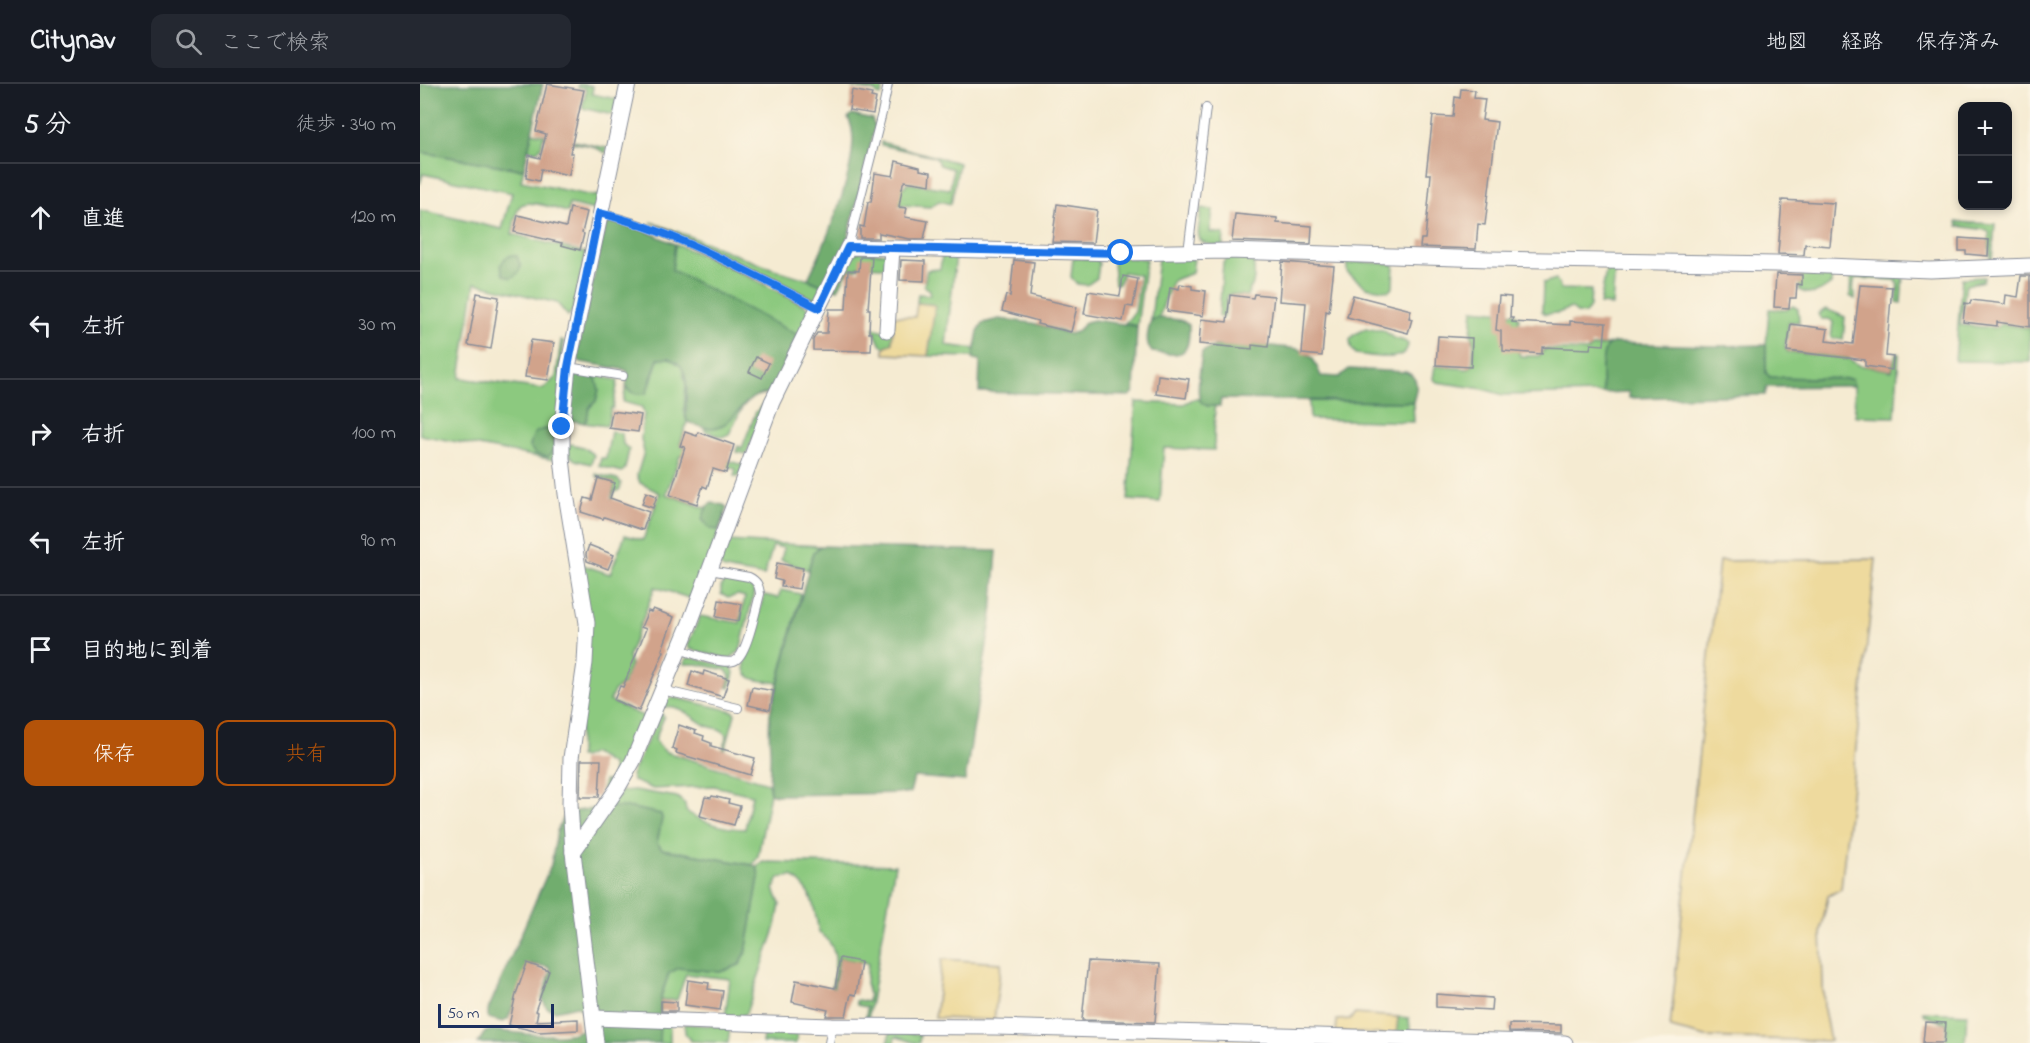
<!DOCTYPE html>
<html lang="ja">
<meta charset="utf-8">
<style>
body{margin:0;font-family:"Indie Flower","Klee One",sans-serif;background:#242831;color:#f1f3f6}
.controls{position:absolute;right:18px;top:18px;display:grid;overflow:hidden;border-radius:12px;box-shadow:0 3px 9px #0003}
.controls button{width:54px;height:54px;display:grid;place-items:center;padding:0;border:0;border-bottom:2px solid #363941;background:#171b24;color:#f1f3f6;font:30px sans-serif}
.scale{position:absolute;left:18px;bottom:15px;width:116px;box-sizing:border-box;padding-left:6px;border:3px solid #1b2f5e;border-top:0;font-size:16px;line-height:21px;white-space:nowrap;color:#1b2f5e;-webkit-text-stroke:4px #fcf5e5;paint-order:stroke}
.stop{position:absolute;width:18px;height:18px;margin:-14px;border:4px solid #1a73e8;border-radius:50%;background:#fff}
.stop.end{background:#1a73e8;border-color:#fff;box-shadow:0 2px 6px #0008}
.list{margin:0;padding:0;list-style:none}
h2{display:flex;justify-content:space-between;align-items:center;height:78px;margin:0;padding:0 24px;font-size:26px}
h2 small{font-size:20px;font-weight:400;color:#9ea1a6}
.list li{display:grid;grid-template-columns:39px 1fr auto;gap:18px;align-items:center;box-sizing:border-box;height:108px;padding:0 24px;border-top:2px solid #363941}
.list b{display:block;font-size:22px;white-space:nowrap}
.list em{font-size:20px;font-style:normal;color:#9ea1a6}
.actions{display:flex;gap:12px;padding:18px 24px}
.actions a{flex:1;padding:14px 0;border:2px solid #b45309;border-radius:12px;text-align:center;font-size:21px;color:#b45309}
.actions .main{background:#b45309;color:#fff}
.icon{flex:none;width:33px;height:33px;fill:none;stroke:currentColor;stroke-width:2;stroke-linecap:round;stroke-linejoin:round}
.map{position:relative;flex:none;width:1610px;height:959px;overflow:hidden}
header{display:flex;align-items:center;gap:36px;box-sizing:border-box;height:84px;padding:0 30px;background:#171b24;border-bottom:2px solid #363941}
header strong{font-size:28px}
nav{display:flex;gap:33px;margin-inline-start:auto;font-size:21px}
.search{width:420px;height:54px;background:#242831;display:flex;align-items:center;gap:15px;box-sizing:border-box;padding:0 21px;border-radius:12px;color:#9ea1a6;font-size:22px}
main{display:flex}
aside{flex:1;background:#171b24}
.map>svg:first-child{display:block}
</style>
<header>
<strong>Citynav</strong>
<div class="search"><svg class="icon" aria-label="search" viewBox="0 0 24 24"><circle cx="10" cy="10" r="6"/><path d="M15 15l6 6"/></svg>ここで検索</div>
<nav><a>地図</a><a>経路</a><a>保存済み</a></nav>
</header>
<main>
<aside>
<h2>5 分<small>徒歩 · 340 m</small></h2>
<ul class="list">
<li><svg class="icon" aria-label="ahead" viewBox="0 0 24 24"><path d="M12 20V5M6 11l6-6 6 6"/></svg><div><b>直進</b></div><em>120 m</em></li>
<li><svg class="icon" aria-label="left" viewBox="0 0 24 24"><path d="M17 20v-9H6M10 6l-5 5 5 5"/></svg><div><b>左折</b></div><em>30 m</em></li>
<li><svg class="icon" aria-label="right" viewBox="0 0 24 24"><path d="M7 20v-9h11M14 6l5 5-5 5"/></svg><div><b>右折</b></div><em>100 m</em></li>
<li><svg class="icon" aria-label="left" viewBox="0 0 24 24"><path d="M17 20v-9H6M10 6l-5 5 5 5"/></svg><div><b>左折</b></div><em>90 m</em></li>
<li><svg class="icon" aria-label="arrive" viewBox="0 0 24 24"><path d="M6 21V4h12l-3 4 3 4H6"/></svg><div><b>目的地に到着</b></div></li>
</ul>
<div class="actions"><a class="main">保存</a><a>共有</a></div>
</aside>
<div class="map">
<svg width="1610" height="959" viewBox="0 0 1610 959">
<rect width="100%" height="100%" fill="#fcf5e5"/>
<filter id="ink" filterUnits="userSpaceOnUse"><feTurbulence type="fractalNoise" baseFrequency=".0167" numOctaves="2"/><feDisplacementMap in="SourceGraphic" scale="12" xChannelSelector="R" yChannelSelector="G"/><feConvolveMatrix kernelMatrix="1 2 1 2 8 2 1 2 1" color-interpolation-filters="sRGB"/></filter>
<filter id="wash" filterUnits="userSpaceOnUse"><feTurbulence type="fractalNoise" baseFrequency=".008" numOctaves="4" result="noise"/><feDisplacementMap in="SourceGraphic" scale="24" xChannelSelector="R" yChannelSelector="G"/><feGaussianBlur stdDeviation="1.35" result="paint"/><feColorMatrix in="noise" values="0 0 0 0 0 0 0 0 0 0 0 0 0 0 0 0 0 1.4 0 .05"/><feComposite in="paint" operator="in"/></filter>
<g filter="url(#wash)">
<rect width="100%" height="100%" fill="#f5ebd2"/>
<g fill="#8cc97f" stroke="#547c6e" stroke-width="1.5">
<polygon points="159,0 173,2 172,10 197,15 193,31 162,24 166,8 165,4 158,3"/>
<polygon points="431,0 464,0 461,12 457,11 455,7 431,3"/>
<polygon points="112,48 187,64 186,69 172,62 123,53 121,63 117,67 108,66"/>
<polygon points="461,58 539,79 531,120 519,117 510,123 481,121 468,115 467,101 485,103 486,99 530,105 533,85 520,81 515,73 461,61"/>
<path d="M 0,68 L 99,85 L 104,84 L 101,97 L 173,112 L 178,111 L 175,126 L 149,120 L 148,128 L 146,128 C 137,125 108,114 100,122 C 95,128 94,142 92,150 L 166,169 L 153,226 L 148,232 L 137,219 L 55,199 L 40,294 L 123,305 L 136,293 L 141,256 L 144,258 L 140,289 L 141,293 L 137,366 L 133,376 L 0,351 L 0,126 L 82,145 L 92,109 L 3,90 L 0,100 Z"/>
<path d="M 781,124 L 793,126 L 790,148 L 804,150 L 803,162 C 770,160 779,152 781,124 Z"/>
<path d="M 231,138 C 266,150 298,164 332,177 C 355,187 380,191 403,202 L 398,214 L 393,215 Z"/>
<polygon points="1537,138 1575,140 1572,176 1570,175 1569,148 1567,146 1538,142"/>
<polygon points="255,160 306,181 388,223 389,229 378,256 252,186"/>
<polygon points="438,168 466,169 465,183 439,182 437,185 429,185 418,205 414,205 431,172"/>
<polygon points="536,170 526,261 555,265 554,273 508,272 515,221 497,219 498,210 510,211 510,206 504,202 507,186 520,185 522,171"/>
<polygon points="698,173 726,175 717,242 705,239 715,228 720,191 703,188 699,200 695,200 693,180"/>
<polygon points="653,174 677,175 679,180 677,194 667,201 657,200 651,193"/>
<path d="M 738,174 L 774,175 L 772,189 C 767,192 758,193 753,197 C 750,199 741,228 739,234 L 731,236 Z"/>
<path d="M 807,174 L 832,175 C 835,181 835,195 832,202 C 830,205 828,208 827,212 L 810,210 L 807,212 L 804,233 L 799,233 L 803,179 Z"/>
<polygon points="927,177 974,180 973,203 969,207 946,203 927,188"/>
<polygon points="1195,185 1192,221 1180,220 1186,186"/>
<path d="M 1381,186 L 1413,188 L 1411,200 C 1399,209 1393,213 1379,206 Z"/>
<polygon points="1431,189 1483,191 1481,219 1477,218 1478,201 1476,196 1437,194 1434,196 1433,207 1435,209 1435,215 1430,212"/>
<polygon points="1564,193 1563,197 1546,201 1540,241 1576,244 1581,240 1610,244 1610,278 1535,277 1542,194"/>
<polygon points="1136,195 1141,205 1171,206 1170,223 1165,230 1157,229 1151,224 1138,229 1125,230 1122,227 1123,199"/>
<polygon points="1373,222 1378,225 1379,238 1369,238 1365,264 1368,268 1427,274 1439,281 1472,287 1476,269 1479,270 1475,333 1435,332 1434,302 1432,295 1350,293 1346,289 1346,261 1349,225 1366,226"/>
<path d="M 1053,225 L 1094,229 L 1099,234 L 1098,266 L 1100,272 L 1119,272 L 1125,265 L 1168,267 L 1172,263 L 1187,261 C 1180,275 1182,294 1183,309 L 1083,311 L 1063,305 L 1017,298 L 1013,295 L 1015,282 L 1048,285 L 1053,281 L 1054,259 L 1051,250 Z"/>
<polygon points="1406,225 1425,233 1423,256 1411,254 1413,238 1409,235 1401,235 1398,230"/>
<polygon points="453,244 473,249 472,259 464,263 460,260"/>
<path d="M 945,245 L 963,246 L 974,254 L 984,257 L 988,260 C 986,281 950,271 936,270 L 931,264 L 930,255 L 935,250 Z"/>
<polygon points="250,274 262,283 266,301 264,328 267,338 260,360 261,363 323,381 318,393 314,392 316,385 264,371 260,372 246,410 305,431 275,516 235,503 208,573 211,580 203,600 194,607 190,617 225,633 204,681 181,717 184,697 189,697 193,691 192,681 173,669 163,674 159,673 163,481 190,490 205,451 223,456 240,409 220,399 217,391 224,368 221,355 224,330 222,323 203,318 206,303 210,308 230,302 238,275"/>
<polygon points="170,291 198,296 193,324 191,324 187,342 164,339 169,324 176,317 176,294"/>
<polygon points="773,315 779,315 787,322 795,322 794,366 744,364 740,418 708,416 716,318 764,320"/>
<polygon points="889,317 993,318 994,338 890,335"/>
<polygon points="324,320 309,350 302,353 285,347 284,343 289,344"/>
<polygon points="343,320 347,321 326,370 316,368 318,362 322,364 336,328"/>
<polygon points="191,347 202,350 203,360 209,366 205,385 202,388 179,382 181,374 186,374"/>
<polygon points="151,360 163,363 174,371 171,380 155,376 149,371 148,362"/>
<polygon points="176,390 197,395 201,399 200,405 194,409 191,418 195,399 176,392"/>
<path d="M 308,457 L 400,462 L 393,469 L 388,486 L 361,476 L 364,464 L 353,462 L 344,492 C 338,490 304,486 302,484 C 301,483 300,481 300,480 Z"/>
<path d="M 305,496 C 318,497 329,495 334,508 L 320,567 L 309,575 L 270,565 L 268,561 L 280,532 L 320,539 L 325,513 L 318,511 L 308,514 L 301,510 L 301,503 Z"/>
<path d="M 361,506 L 381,510 L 358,599 C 344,596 323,599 325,580 L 344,511 L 358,514 Z"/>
<polygon points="267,574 271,574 312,583 314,589 310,604 307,603 310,592 306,586 277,580 264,580"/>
<path d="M 249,614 L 256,614 L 313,627 L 315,630 L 304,670 L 302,670 L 307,651 C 299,642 295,646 285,641 C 274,635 259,620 245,623 L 243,622 L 244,617 Z"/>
<path d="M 241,629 L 244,633 L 235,655 L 238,661 L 246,668 L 348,699 L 350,709 L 338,772 L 333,781 L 242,765 L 237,759 L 242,734 L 189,723 L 202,707 L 214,706 L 257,713 L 265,720 L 266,727 C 281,738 306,745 325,745 L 332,711 L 294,702 L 233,705 L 213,697 L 211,691 Z"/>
<path d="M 343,778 L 475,781 L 448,935 L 446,934 L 447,923 L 437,921 L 436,917 L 438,916 L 448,918 L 449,911 L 446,899 L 448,879 L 419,874 L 413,908 L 411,908 C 415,883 422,865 399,848 C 393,821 395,809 372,792 L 359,794 L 354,805 L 360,820 L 356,842 L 326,929 L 322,933 L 305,933 L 310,895 L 266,890 L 257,916 L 240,916 L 249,889 L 258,884 L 300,888 L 320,881 L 326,869 L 339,793 L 337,782 Z"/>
<polygon points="1503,928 1547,930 1545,959 1526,959 1527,939 1506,932"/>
<polygon points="978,933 989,934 990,946 988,952 976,951"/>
<polygon points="265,940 310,943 308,959 271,957 265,949"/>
<polygon points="239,941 248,941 250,944 250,959 239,959"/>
<polygon points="344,945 377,949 376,959 342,959"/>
<path d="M 470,948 L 500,950 L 499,959 C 490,959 484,954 475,953 L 474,959 L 468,959 Z"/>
</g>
<g fill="#71ad6e" stroke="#466e66" stroke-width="1.5">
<polygon points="0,0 123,0 104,84 100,85 0,68"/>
<path d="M 432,30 L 452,35 L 455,43 L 426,162 L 403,202 L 388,195 C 404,162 447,66 428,34 Z"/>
<path d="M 195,138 L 215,142 L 255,160 L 252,186 L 378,251 L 352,308 C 346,311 340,310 334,313 C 318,322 310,345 290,344 C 282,344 274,340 267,338 C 263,321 271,300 262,284 C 260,280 254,277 250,274 L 238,275 L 226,310 C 217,311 212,310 206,303 L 208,289 L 206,286 L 161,278 L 156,274 L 186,139 Z"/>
<polygon points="92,171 97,172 101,183 98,189 91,194 83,191 81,181 85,174"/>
<path d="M 739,234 L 761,236 L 769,241 C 770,274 761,272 732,268 C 724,259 728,247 731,236 Z"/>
<polygon points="579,235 613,239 650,250 656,248 666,238 674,236 717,242 714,308 710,312 559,308 560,276 553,275 558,247 563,239"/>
<path d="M 1193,259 L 1294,262 L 1346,261 L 1346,289 L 1350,293 L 1432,295 L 1434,302 L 1347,303 L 1345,311 L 1209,314 L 1209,308 L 1183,309 C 1182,294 1180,275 1187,261 Z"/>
<path d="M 834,260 L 879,265 L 893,274 L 901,292 L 919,293 L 929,285 L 986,288 C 1000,294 997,305 993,318 L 801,315 L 800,322 C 793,322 786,323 781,318 C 775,311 781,278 782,268 L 795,262 Z"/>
<polygon points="158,290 170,291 176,294 179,306 176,317 169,324 167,335 164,339 154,337 149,339 151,296"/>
<path d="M 127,345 C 137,354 137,363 128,373 L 115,370 L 110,363 C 112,351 114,346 127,345 Z"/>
<polygon points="292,419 304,421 307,424 298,446 290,445 282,435 287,422"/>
<path d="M 400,462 L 577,467 L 572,530 L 545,697 L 494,693 L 490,709 L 356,711 L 350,709 C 348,694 351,680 350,665 C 349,653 349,642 350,630 L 393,469 Z"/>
<path d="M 189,723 L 207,723 L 241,730 L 242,734 L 237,759 L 242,765 L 337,782 L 339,793 L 326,869 L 319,881 L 300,888 L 259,884 L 249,889 L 241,912 L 239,959 L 58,959 L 65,948 L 72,946 C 92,948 148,957 162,945 L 162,926 L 157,922 L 135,927 L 127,924 L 122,915 L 131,887 L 129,883 L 111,880 L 108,882 L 88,935 L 83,938 L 68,934 L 68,926 L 131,781 L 137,747 L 143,734 L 155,727 Z"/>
</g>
<g fill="#eeda9e" stroke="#84847e" stroke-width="1.5">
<polygon points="497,219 515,221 508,272 464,270 464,263 472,259 474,232 495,233"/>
<polygon points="1456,475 1421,805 1408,812 1401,847 1404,926 1410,957 1286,953 1250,944 1299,477"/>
<polygon points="522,875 581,879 574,936 515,934"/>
<polygon points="934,930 978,933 976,951 916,948 917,936 931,935"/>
</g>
<g id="blocks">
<g fill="#d1a38b">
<polygon points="127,0 164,6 150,69 153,69 149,91 121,85 119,97 106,94 109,71 120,74 126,50 116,47"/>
<polygon points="1041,5 1055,6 1054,14 1065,15 1062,36 1077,38 1065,141 1058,140 1056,165 1000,163 1001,155 1005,155 1011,90 1006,90 1013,32 1033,33 1035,13 1040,14"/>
<polygon points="432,6 452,10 451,13 456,14 453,30 429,26"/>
<polygon points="476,77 500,83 500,86 511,88 510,101 485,97 483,99 479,123 487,124 485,133 508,137 504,155 490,155 459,149 459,154 440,154 440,142 444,143 448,118 451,118 455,89 473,92"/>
<polygon points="1362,116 1414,119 1410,162 1385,160 1384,171 1358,170"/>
<polygon points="637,120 677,126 673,159 632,158"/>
<polygon points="150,124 167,128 162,149 164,150 160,166 141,161 142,159 94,148 98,131 146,143"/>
<polygon points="815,130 857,134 857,139 892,142 891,160 812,157"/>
<polygon points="1539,154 1569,156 1568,172 1546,170 1546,167 1539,167"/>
<polygon points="440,173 452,173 448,225 450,225 449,249 452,249 451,267 393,266 393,256 397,249 407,249 409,225 426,225 428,186 439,187"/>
<polygon points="481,176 505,177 504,197 480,196"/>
<polygon points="594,176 614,178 610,212 657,223 651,248 617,240 618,237 582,227 586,211 590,212"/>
<polygon points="862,178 914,182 909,228 906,227 902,272 882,270 886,219 859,217"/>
<polygon points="1356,190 1382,191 1382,201 1377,200 1376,214 1370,214 1369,224 1354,223"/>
<polygon points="703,192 718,195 713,223 706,222 703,237 664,230 668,207 700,212"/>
<polygon points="1601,192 1610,192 1610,243 1577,238 1577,242 1543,238 1545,219 1550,220 1551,216 1585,220 1586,211 1598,213"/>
<polygon points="760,200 772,202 772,205 786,207 783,232 747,227 750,203 759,205"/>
<polygon points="1440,201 1472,203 1466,272 1473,273 1472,286 1445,282 1445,276 1367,267 1371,240 1408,245 1406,257 1433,260"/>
<polygon points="57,209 79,213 71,265 48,261"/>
<polygon points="834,210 854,212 848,263 832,261 832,265 779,260 781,235 807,238 810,211 833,214"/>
<polygon points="933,211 991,226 989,234 992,235 988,249 927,233"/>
<polygon points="1079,212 1091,213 1090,234 1093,234 1092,238 1150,241 1150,237 1186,239 1184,261 1171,260 1170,265 1122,263 1122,270 1083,267 1083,261 1081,261 1081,247 1076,246"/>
<polygon points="1018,252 1052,254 1051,283 1016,281"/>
<polygon points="111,256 134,259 128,296 105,293"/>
<polygon points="336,273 349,279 342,294 329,288"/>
<polygon points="738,291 769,295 766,314 736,310"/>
<polygon points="192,327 221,331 218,348 189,344"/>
<polygon points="265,348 277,352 278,348 314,361 306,389 293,385 287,404 283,402 277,420 250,411 265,363 260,362"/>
<polygon points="178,394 195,399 190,414 229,428 223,446 184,433 183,435 161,428 165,414 172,416"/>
<polygon points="226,408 237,412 233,424 222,420"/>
<polygon points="169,461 194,471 188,485 167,477 166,470"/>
<polygon points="357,479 383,484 379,505 361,502 362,497 354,495"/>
<polygon points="299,516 322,520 319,537 296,533"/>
<polygon points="233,525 254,533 242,566 244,567 219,627 194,616 200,602 203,603 226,545 221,543 228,527 231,528"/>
<polygon points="272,587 283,591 284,587 309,595 303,613 268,602"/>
<polygon points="332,603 354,607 350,626 328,621"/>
<polygon points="259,641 276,647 275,649 284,652 283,656 291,659 291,662 335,674 330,691 256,669 257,666 252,664"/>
<polygon points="161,676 181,676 179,713 160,713"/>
<polygon points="292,712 309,716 308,719 320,722 314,741 280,732 285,713 291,714"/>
<polygon points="420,874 441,878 436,911 431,910 426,932 406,932 408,926 372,918 376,896 415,904"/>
<polygon points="668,877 740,880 735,938 662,936"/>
<polygon points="107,879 129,887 115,927 118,928 116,937 158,935 158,946 119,948 89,941 96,910"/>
<polygon points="268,896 289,899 288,905 303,907 300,926 265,921"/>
<polygon points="1016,910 1072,914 1071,926 1016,923"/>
<polygon points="241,917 257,918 257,927 241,927"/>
<polygon points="1505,938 1526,939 1524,959 1503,959"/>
<polygon points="1089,940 1141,941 1141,949 1089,948"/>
</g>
</g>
</g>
<g filter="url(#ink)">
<use href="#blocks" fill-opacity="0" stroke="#888d98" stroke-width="1.5"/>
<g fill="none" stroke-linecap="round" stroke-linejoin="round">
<g stroke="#888d98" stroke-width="10">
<g id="service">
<path d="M 179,129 C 256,147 329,189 399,224"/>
<polyline points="428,163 462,29 468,0"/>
<polyline points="768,168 786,24"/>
<polyline points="148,283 203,292"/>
<path d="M 259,565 C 272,569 301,581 314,577 C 327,573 336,524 340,510 C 339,501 337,497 329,493 L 290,486"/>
<polyline points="242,606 318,624"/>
<polyline points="409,959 412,942"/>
</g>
</g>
<g stroke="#888d98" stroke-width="17">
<g id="minor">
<polyline points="467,246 472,164"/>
<polyline points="153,768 197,705 213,677 270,539 352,318 428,163 701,169 807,167 1069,175 1356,180 1510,186 1610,182"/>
<polyline points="174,934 412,942 575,943 1145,959"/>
<polyline points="176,959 153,768 150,720 151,674 165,579 167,539 146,410 142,374 142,343 148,283 208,0"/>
</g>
</g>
<use href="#service" stroke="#fff" stroke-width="8"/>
<use href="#minor" stroke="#fff" stroke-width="15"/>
</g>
</g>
<g fill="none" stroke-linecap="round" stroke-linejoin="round" filter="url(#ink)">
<path stroke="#1a73e8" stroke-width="8" d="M 142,343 L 148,283 L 179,129 C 256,147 329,189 399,224 L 428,163 L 701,169"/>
</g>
</svg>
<div class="controls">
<button>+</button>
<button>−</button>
</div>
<div class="scale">50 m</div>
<div class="stop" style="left:701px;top:169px"></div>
<div class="stop end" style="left:142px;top:343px"></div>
</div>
</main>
